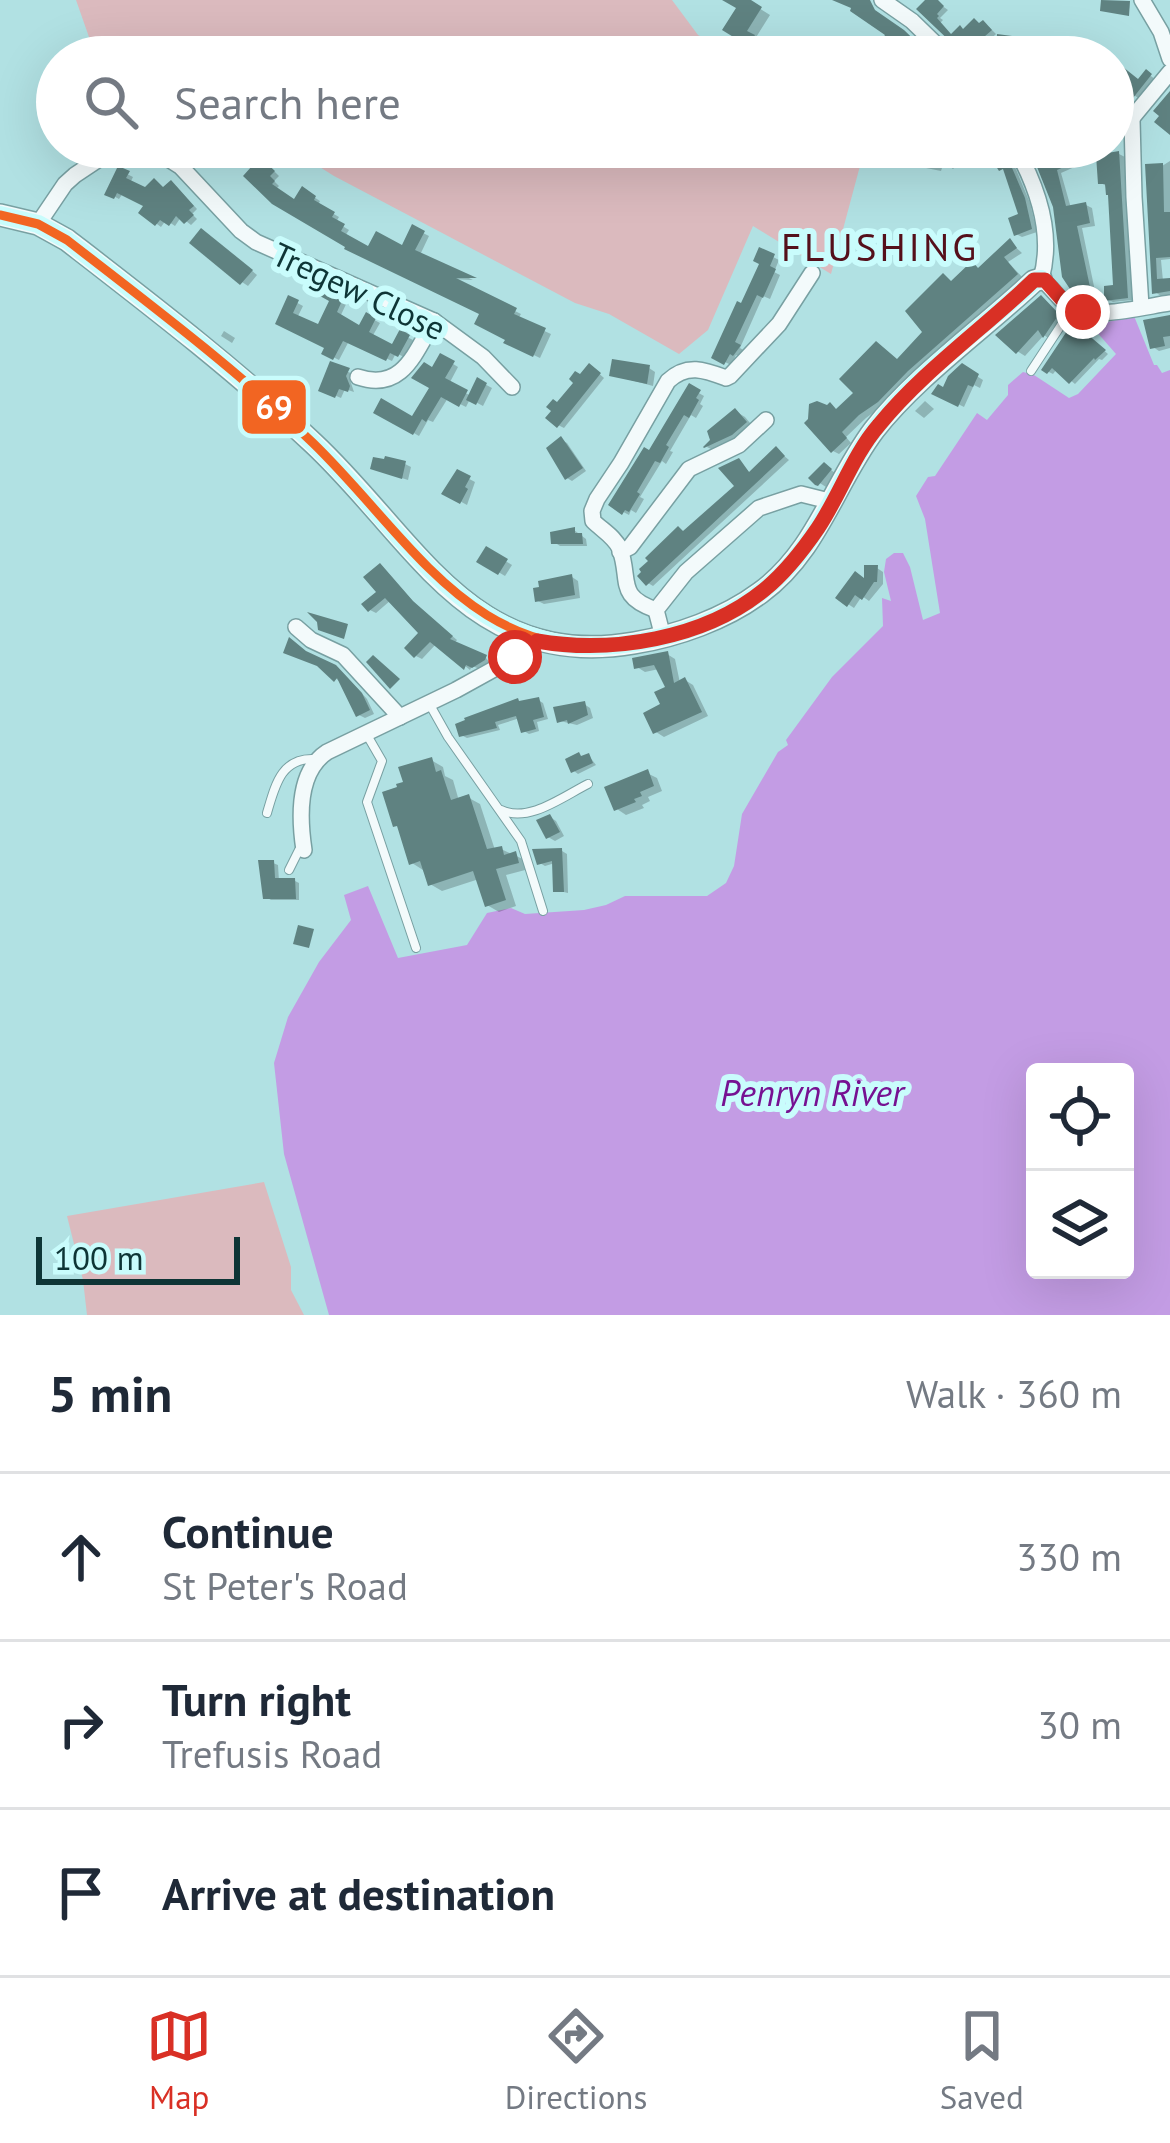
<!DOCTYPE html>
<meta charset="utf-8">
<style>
body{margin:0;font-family:"PT Sans",sans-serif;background:#f2f2f3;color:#1f2937}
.controls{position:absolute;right:36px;bottom:36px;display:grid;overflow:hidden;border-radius:12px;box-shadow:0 12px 48px #0002}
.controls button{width:108px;height:108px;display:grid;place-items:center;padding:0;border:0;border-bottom:3px solid #e0e1e3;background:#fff;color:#1f2937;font:60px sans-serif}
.scale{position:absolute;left:36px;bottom:30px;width:204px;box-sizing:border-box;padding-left:12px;border:6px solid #0e3536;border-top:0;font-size:33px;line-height:42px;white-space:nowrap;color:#0e3536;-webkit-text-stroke:9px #c9fcfc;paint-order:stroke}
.stop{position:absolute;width:36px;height:36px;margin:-27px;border:9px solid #d93025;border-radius:50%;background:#fff}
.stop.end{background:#d93025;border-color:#fff;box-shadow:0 3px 12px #0008}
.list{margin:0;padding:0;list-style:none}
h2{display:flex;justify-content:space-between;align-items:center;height:156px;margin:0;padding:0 48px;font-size:51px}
h2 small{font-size:39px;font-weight:400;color:#747a83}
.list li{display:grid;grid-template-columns:78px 1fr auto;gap:36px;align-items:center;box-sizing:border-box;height:168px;padding:0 48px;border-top:3px solid #e0e1e3}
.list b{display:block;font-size:45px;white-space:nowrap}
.list p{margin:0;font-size:39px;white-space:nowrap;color:#747a83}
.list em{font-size:39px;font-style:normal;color:#747a83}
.icon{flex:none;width:66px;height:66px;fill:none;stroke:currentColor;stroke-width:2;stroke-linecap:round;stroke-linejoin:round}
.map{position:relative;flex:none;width:1170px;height:1315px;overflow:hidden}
.search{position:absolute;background:#fff;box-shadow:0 12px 48px #0002;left:36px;right:36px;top:36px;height:132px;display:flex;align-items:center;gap:30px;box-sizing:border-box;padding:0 42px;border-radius:66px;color:#747a83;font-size:45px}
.sheet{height:660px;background:#fff}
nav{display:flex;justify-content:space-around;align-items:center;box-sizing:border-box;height:168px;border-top:3px solid #e0e1e3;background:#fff;font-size:33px;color:#747a83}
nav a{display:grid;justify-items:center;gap:6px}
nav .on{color:#d93025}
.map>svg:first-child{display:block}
</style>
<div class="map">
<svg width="1170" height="1315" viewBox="0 0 1170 1315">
<rect width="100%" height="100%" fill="#b1e1e3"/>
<g fill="#dbbabe">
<polygon points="76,0 672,0 698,35 740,57 96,57"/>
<polygon points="304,147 863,147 864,151 831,274 753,226 708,330 679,354 609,314 575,303 334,176 307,159"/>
<polygon points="264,1182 291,1267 291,1290 304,1315 87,1315 83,1280 67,1216"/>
</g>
<path fill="#c39ce4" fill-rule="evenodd" d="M 1134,316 L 1154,365 L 1157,365 L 1162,373 L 1170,370 L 1170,1315 L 329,1315 L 284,1154 L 274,1063 L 288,1017 L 319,962 L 351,920 L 344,895 L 368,886 L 398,958 L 467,945 L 487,913 L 511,908 L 525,914 L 584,910 L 606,905 L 625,896 L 707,896 L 726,883 L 734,866 L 742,814 L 778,752 L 788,745 L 786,740 L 832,677 L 883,626 L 882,598 L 891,601 L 884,572 L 886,559 L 894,553 L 903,553 L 910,567 L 923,620 L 940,613 L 925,519 L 916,496 L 928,477 L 935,476 L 977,413 L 987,420 L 1008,395 L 1008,385 L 1023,372 L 1034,375 L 1069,398 L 1078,394 L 1116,354 L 1095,330 L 1103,323 ZM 1035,1072 L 1125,1072 L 1125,1270 L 1035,1270 Z"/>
<g fill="#0003">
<polygon points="740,0 746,0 770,15 755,39 763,44 755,57 734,44 739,37"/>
<polygon points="941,5 948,10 940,18 943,20 940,23 953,37 989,27 996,34 972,57 963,57 960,47 921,9"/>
<polygon points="1113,69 1139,82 1147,73 1156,80 1140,99 1123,88 1113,90"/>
<polygon points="1113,115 1124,128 1118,138 1113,135"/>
<polygon points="917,147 941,147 925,151 920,158 921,167 937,165 942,168 941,171 921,167 916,164"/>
<polygon points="957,147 1010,147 1008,150 1030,203 1037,232 1022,237 1016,234 1022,216 1007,173 992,157 984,152 969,161 964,158 953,169 944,162 954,155"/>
<polygon points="1031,147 1042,147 1050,163 1073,152 1079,165 1061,173 1071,208 1086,205 1092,208 1095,226 1082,228 1097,301 1083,297 1056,207"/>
<polygon points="1119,154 1125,157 1133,300 1113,302 1107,299 1117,288 1108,187 1101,183"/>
<polygon points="1170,161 1170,259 1161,260 1163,281 1170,281 1170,295 1161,296 1155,292 1148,167 1162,166"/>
<polygon points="267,164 279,176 274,181 279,186 275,190 295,202 303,190 320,201 318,205 339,217 336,222 349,230 345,236 369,250 403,249 413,228 429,236 420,255 473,280 451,279 521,314 518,319 551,334 540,358 513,345 483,314 274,202"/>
<polygon points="119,170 133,177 130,183 145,191 176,186 197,209 192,214 197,219 191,225 181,217 175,226 166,220 161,227 142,213 148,205 123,193 119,199 108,193"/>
<polygon points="1010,242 1022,253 1008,262 1023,278 885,404 866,418 846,437 851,443 839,454 833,451 839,411 918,344 953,284 972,265 981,270"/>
<polygon points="761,251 779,260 774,272 780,275 770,299 763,296 740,348 745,351 740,357 736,355 731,365 715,357 762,263"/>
<polygon points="242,262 257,275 248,286 242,282"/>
<polygon points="326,290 348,300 340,317 360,329 367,316 380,323 372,337 394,348 401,334 413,340 404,357 396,353 392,361 349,341 339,360 325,353 328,347 279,323 290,299 303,306 297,318 319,328 333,300"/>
<polygon points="1041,299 1065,320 1051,340 1044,335 1025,356 1017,351"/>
<polygon points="1170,317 1170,348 1159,351 1153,347"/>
<polygon points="1078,328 1108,354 1102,360 1099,359 1075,384 1057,369 1053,374 1045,370"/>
<polygon points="224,331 235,338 232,343 221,336"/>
<polygon points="442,357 458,367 449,384 471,396 479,381 492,388 483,406 470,399 466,407 448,398 433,422 428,420 419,436 377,412 413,420 433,387 434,371"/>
<polygon points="332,365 353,374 350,380 354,392 345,389 341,398 327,392"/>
<polygon points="962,367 983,380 980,388 974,385 964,407 936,393 945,391"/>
<polygon points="649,368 655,372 653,386 612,375"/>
<polygon points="595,370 604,378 564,428 558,425 559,406 581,378"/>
<polygon points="690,388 704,396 700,404 703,406 696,418 691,415 670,451 673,452 666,464 662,461 640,497 644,499 636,513 631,510 629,515 614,507 651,454"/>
<polygon points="925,401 934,409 924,418 915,411"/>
<polygon points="735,411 745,417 755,429 717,452 707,447"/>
<polygon points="561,440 567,443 586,471 572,481 567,478"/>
<polygon points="777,450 789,460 653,586 648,583 684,533 739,486 739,462 751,474"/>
<polygon points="405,464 411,467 408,480 380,471"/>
<polygon points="830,469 836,474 826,487 812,478"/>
<polygon points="458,473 475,482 467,505 445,493"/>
<polygon points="574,530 586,539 587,546 560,546 554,542"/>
<polygon points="487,550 512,565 505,576 480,561"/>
<polygon points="381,566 419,608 457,640 454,644 486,658 490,663 480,669 472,666 470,670 437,643 422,659 416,656 422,634 391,600 376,613 370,610 380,593"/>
<polygon points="877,568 883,572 883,584 869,601 862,596 854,608 839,598 867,582"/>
<polygon points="572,577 578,581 580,598 544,604 538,601"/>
<polygon points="294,645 342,672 367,699 374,714 365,718 359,715 343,684"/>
<polygon points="667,654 675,659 680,683 685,680 693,685 708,716 664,737 656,732 670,688 659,669 645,672 637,667"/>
<polygon points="538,700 543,703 548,719 537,722 539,731 529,734 524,731 520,718 498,725 500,730 467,738 461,735"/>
<polygon points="584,704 590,708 593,718 577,725 560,721"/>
<polygon points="589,756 596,765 578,774 574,771"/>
<polygon points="431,760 443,767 445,776 453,780 459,801 469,798 480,804 495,850 501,849 527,861 529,869 506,875 516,906 499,912 487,905 479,879 442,891 430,884 423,870 412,863 401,789"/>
<polygon points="647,773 657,778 662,791 648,797 650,801 642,805 644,808 626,815 617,809"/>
<polygon points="550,817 556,821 564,836 555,841 548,837"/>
<polygon points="562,851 567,854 568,893 556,890 555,863 545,866 540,863"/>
<polygon points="273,863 278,865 279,881 295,881 299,883 299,900 271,900 266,897"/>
</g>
<g fill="#5f8281">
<polygon points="722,0 751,0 762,7 747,31 755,35 744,54 730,45 735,38 722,30 736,8"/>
<polygon points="832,0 870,0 875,10 904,30 932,57 897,57 900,53 881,41 885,35 850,11 851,8"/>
<polygon points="925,0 938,0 944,6 937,14 939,16 937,18 951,34 960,25 963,29 974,18 979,23 983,20 992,30 961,57 957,48 916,9"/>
<polygon points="1101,0 1130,1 1129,16 1100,11"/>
<polygon points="997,34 1012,36 1011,38 1074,45 1075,39 1088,40 1088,47 1101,57 996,57"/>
<polygon points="1113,59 1138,79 1146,69 1152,74 1133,98 1113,86"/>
<polygon points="1170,91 1170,135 1154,122 1159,116 1153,111"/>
<polygon points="984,147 1003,147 1025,198 1032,229 1014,236 1008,218 1018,214 1003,169 999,171"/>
<polygon points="1029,147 1040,147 1047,161 1074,148 1080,160 1057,170 1066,206 1086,202 1090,223 1077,226 1093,301 1074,295 1062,277 1053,207"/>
<polygon points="1119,151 1128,298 1104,301 1104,286 1113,285 1108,195 1106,195 1105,184 1098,184 1096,155"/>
<polygon points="260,157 275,171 270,176 275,181 272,184 294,199 302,186 316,196 314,200 335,212 332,217 345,224 341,231 368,246 376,231 402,245 412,224 425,231 415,250 477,278 456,278 517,308 514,314 546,328 533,357 503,343 505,340 474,324 479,314 344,249 345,247 272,204 243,176"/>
<polygon points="1163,163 1164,212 1170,212 1170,257 1156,258 1157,279 1170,278 1170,291 1152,294 1145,164"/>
<polygon points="118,166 130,171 126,178 145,187 154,178 163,187 171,180 194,206 189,210 194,215 184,224 176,216 169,226 160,220 155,226 138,213 143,206 117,193 114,199 104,195"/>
<polygon points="201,228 253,270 240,285 189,243"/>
<polygon points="1010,238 1017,248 1004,257 1018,274 908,371 878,402 859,415 842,432 847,438 831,453 804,423 808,419 809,404 817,401 827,405 830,402 836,409 853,393 839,379 876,341 897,359 922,332 905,311 943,273 951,281 972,261 978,268"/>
<polygon points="759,247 775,254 770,266 776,269 763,298 757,295 735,342 741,345 739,348 733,356 730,354 724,365 711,358 737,301 741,303 759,264 753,261"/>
<polygon points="325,286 345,294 337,312 359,325 366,312 376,318 369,332 392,344 400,329 410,335 398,357 390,353 386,361 343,341 333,360 321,354 324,348 275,324 288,295 299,300 293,313 318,324 329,301 320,296"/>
<polygon points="1041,295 1059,314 1043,338 1038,330 1016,354 995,335"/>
<polygon points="1170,315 1170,336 1163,337 1165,346 1150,349 1143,320"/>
<polygon points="1073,322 1106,350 1095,360 1094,358 1069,384 1052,368 1047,374 1041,370"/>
<polygon points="440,353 455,361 445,378 468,390 459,407 441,397 426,422 422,419 413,435 373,413 381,398 412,416 429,388 411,378 424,362 432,367"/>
<polygon points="612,359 650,365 647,384 609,376"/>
<polygon points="330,361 350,368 346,376 350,386 348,392 339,389 335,398 318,391"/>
<polygon points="589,363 601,373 557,428 545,418 551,411 546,407 553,399 557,402 573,383 569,379 575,371 580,374"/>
<polygon points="962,363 979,374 973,387 968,385 958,407 931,394 938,384 943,387 948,376"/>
<polygon points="477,377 487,383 476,405 466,400"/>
<polygon points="689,383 701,390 696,398 699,400 689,418 684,415 666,445 669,447 660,463 655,461 637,492 640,494 629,512 625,510 622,515 608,505 644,447 649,450"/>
<polygon points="735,408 747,422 732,435 704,448 703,447 710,440 707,431"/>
<polygon points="561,436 583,468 565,480 546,448"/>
<polygon points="776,446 785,456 646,586 637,576 641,572 639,569 648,561 645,558 678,526 683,531 734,486 718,468 739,458 749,472"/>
<polygon points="385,456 406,461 402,479 370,469 373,457 384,459"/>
<polygon points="824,462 832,469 818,486 815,485 808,478"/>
<polygon points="457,469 471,476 465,487 468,489 460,504 441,494"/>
<polygon points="575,527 575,533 582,533 583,544 551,544 550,532"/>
<polygon points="486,546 508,559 498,575 476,562"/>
<polygon points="380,563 413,601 453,636 450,639 487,655 485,660 472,668 466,665 464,670 430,642 414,658 404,648 418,633 385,598 368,612 361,604 376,592 363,577"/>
<polygon points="864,565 878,565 877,582 874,582 862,600 855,595 847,607 835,598 855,571 864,578"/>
<polygon points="572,574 575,595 535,602 533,588 539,587 538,581"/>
<polygon points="307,612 348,624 344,639 318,630 317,622"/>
<polygon points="289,637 306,651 336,665 362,693 370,710 356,717 337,678 334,682 317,666 283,653"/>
<polygon points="668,651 674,683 685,677 702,712 653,734 643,713 660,704 654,692 665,687 654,665 634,669 632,658"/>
<polygon points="373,655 400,679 390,689 366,662"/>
<polygon points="539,697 544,717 533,720 536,729 521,733 516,716 495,722 497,728 459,737 455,724 465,720 464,718 518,698 519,701"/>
<polygon points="585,701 588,715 568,724 567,720 557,723 553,707"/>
<polygon points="579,752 581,756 589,753 593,763 571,773 565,759"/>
<polygon points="432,757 436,772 441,770 451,800 469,794 487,849 502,846 504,855 516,851 519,863 496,869 506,900 485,907 473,871 428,886 420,861 409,865 397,826 393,827 382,792 397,787 396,784 403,782 398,767"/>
<polygon points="648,769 654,786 640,792 642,796 634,799 636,802 614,811 604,787"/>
<polygon points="550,814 560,832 546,839 536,820"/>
<polygon points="562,848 564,892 553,892 552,861 537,865 532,849"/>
<polygon points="258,860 274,860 275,878 295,878 296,899 263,899"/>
<polygon points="298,925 314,929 309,948 293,944"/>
</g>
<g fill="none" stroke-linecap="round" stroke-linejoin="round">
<g stroke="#78a0a2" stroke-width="10">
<g id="lane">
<polyline points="923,156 935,154 946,147"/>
<polyline points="1084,313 1099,326"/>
<polyline points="1031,371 1071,310"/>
<polyline points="430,705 448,737 521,841 543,911"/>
<polyline points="367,735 382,761 367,802 416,948"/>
<path d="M 501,810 C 529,823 562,797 588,784"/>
<path d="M 267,813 C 275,786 281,757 315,759"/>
<polyline points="289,870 299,850 303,850"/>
</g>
</g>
<g stroke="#78a0a2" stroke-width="18">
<g id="street">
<polyline points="882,0 912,21 949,57"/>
<polyline points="1142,0 1161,32 1170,59"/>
<polyline points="1113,98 1128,110 1132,120 1134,197 1141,306"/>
<polyline points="1132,118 1170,72"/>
<path d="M 1015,147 C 1037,186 1054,234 1041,279 C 1052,287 1059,300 1070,307 C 1089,321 1147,306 1170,303"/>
<polyline points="38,224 65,184 75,175 99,159 122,149 133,148 170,160 181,167 241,231 256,242 434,321 483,357 512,387"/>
<path d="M 358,377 C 403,392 415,352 434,321"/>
<polyline points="620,552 630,547 689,469 739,445 766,420"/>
<path d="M 656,610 C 616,596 631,581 620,549 C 615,537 602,530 593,521 L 592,511 L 597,499 L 621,463 L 668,381 C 687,363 705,370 726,378 L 730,376 L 779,324 L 812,273"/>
<polyline points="296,627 311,640 343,655 400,717"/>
<polyline points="663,637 656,610 686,572 759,508 801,494 833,502"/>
<path d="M 304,850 C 299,817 297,772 327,752 L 456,690 L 523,653 L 537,641"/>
</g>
</g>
<g stroke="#78a0a2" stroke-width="24">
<path id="secondary" d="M 0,215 L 38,224 L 67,240 C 151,305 236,370 313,443 C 415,538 470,671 634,643 C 677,636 725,619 760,593 C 817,552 834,483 874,430 C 915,377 984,328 1034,281 L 1041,279"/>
</g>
<use href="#lane" stroke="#f3fafb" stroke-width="8"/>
<use href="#street" stroke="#f3fafb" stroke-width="15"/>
<use href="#secondary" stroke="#f3fafb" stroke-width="21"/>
<g stroke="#c9fcfc" stroke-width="18">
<path id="bus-1" d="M 0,215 L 38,224 L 67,240 C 151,305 236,369 313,443 C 414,541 478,674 644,641 C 691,632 738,613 774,581 C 821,540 838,478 874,430 C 918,372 981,329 1034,281 L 1041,279"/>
</g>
<use href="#bus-1" stroke="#f26522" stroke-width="9"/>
</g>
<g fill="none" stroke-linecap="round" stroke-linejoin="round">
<path stroke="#d93025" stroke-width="15" d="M 515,657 L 537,641 C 611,654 704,639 764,590 C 785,573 803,550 818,528 C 840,495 853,455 879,425 C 923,371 983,329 1034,280 L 1045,280 L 1068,306 L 1083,312"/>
</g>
<g text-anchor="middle" stroke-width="12" stroke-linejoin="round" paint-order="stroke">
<g font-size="33" fill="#0e3536" stroke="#c9fcfc">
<text transform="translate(359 291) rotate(25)" y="12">Tregew Close</text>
</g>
<g font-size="36" font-style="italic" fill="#761192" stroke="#c9fcfc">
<text x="812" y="1106">Penryn River</text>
</g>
<g font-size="39" letter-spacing="3" fill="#55101b" stroke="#c9fcfc">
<text x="880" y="261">FLUSHING</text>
</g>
</g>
<rect stroke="#c9fcfc" stroke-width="4.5" x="240" y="378" width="68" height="58" rx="12" fill="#f26522"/>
<g font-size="33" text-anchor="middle" font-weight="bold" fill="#fff">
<text x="274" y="419">69</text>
</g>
</svg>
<div class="controls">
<button><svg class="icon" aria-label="locate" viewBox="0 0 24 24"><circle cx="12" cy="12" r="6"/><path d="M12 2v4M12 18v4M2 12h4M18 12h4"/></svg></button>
<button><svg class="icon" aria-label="layers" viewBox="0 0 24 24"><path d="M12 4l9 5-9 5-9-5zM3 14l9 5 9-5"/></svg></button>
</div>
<div class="scale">100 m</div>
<div class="stop" style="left:515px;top:657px"></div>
<div class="stop end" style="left:1083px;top:312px"></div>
<div class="search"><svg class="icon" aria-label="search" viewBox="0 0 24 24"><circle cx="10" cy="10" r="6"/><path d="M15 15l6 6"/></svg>Search here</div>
</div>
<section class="sheet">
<h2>5 min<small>Walk · 360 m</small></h2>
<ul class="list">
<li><svg class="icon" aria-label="ahead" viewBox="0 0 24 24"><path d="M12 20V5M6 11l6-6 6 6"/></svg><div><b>Continue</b><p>St Peter's Road</p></div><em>330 m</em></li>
<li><svg class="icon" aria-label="right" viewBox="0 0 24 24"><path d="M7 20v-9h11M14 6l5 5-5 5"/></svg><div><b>Turn right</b><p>Trefusis Road</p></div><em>30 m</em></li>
<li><svg class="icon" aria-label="arrive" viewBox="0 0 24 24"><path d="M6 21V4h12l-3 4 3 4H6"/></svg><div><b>Arrive at destination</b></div></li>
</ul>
</section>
<nav>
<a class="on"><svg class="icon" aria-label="map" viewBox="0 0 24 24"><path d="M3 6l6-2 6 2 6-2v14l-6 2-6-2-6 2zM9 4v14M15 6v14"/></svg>Map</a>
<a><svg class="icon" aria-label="directions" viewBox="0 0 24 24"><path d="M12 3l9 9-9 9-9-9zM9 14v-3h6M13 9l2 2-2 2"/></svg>Directions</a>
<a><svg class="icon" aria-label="saved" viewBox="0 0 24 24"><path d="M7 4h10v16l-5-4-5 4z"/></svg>Saved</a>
</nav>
